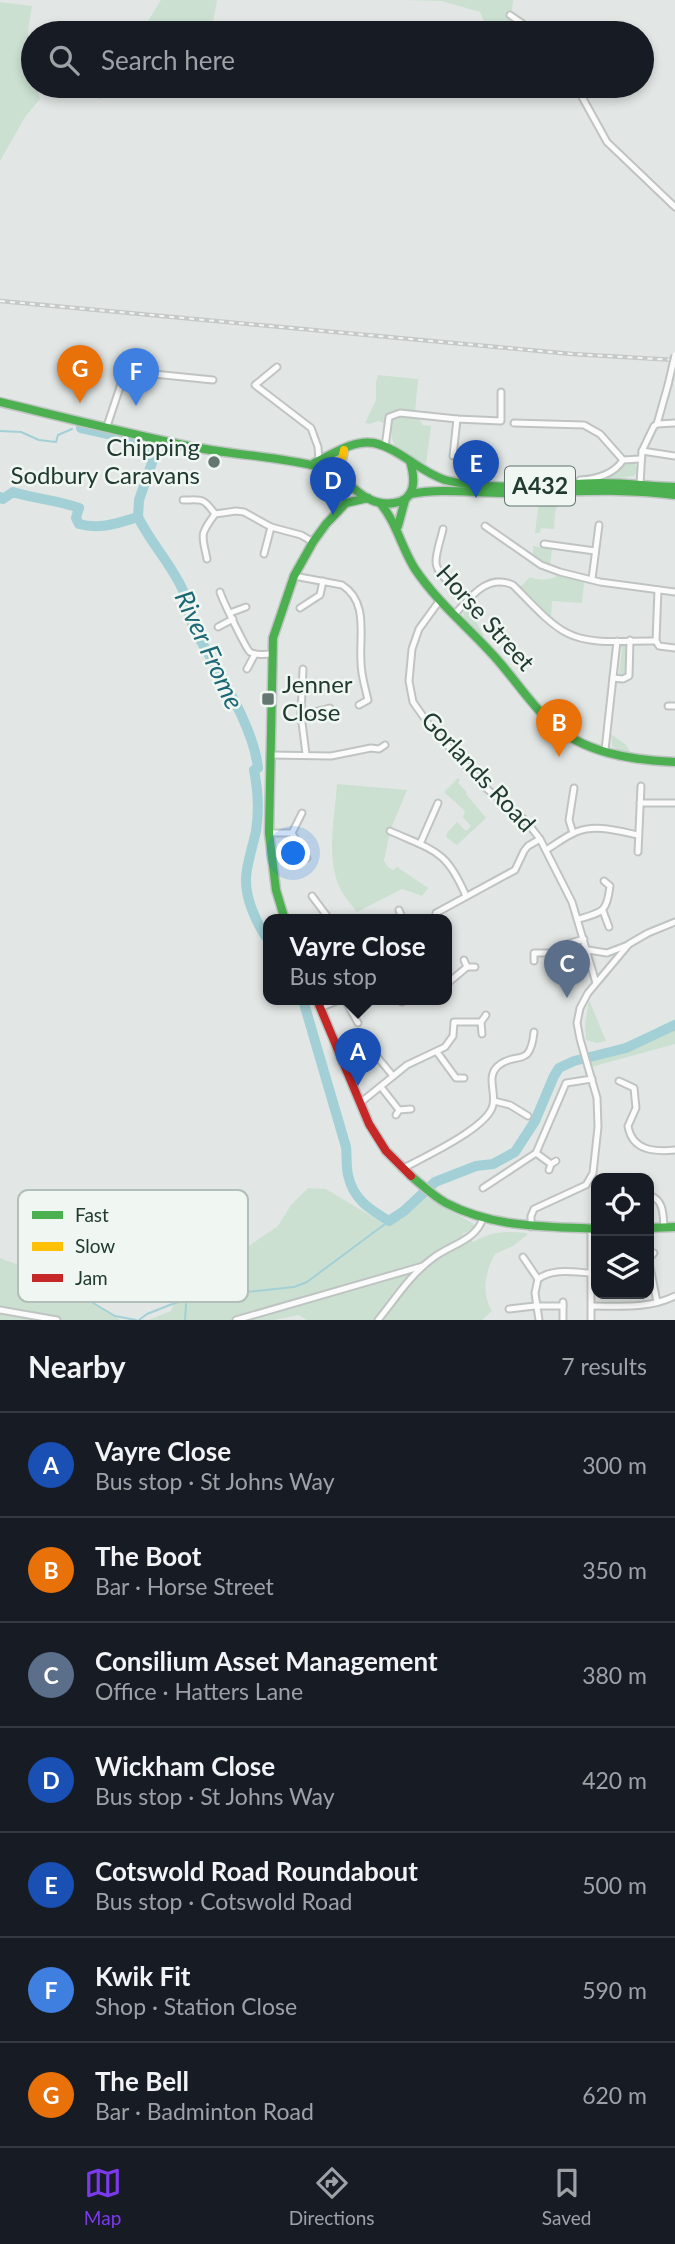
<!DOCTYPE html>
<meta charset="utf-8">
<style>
body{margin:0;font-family:Lato,sans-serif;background:#20242c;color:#f1f3f6}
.controls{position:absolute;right:21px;bottom:21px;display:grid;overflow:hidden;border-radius:14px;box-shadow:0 4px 10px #0003}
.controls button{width:63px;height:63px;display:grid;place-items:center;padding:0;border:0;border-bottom:2px solid #363941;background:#171b24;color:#f1f3f6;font:35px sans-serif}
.you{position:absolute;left:294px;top:854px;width:24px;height:24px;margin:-18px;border:5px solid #fff;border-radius:50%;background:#1a73e8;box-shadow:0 0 0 10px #1a73e833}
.badge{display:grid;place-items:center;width:46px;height:46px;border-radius:50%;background:#7c3aed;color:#fff;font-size:23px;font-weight:700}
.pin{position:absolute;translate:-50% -58px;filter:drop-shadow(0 2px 4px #0008)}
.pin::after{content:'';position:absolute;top:37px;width:24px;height:21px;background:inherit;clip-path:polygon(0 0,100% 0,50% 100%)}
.popup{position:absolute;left:263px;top:914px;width:189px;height:91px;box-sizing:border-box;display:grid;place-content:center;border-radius:14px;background:#171b24;filter:drop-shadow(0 2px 5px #0005);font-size:23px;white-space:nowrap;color:#9ea1a6}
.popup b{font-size:26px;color:#f1f3f6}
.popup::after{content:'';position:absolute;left:50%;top:100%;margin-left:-14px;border:14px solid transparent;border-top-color:#171b24}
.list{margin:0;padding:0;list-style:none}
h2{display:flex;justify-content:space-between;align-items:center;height:91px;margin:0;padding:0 28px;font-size:30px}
h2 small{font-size:23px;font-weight:400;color:#9ea1a6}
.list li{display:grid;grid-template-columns:46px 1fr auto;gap:21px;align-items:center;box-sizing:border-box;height:105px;padding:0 28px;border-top:2px solid #363941}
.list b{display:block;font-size:26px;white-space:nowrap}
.list p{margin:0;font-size:23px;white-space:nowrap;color:#9ea1a6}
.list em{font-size:23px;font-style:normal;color:#9ea1a6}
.icon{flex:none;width:38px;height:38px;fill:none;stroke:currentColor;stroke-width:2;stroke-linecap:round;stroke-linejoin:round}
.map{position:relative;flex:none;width:675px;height:1320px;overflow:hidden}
.search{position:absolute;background:#171b24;box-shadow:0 4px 10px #0003;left:21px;right:21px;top:21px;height:77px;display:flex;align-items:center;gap:18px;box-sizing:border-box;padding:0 24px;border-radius:38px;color:#9ea1a6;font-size:26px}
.sheet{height:826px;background:#171b24}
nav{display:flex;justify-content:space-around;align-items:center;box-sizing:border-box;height:98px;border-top:2px solid #363941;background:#171b24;font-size:19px;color:#9ea1a6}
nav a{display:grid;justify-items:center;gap:4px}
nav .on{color:#7c3aed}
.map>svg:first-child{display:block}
</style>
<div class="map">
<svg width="675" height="1320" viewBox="0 0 675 1320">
<rect width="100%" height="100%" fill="#e2e7e5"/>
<g fill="#cbe0d1">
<polygon points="161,0 217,0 211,33 141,33"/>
<polygon points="403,0 513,0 512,10 508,18 512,20 489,33 480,12 442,1"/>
<polygon points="0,2 32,6 28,30 33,86 36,86 40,99 25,117 0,161"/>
<polygon points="98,86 142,86 99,99 93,88"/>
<path d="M 378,375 L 418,379 L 415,413 C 401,411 390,408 384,423 L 378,421 L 370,424 L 365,423 L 376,400 L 376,382 Z"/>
<path d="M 398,417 L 419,419 L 423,425 L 431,426 L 426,464 C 401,451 390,453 391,422 Z"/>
<polygon points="629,462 634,463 637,467 637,472 634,476 594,481"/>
<polygon points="539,500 559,500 555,513 554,529 541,528 540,533 535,533"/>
<polygon points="533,546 552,549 550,566 533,554"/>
<path d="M 559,575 L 584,583 L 582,603 L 552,601 L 551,617 L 520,587 L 530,577 C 538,581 551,580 559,575 Z"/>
<polygon points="471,603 475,620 484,636 481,637 464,619 463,613"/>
<polygon points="622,643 627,645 627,670 624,675 619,674 622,649 620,647"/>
<polygon points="611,734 626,745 632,755 620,752 612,746"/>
<polygon points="458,778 460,780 458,783 467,792 466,794 486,818 457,845 446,837 447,833 457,822 466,831 471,826 463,817 465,811 444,792"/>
<path d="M 337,784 L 407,790 L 390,831 L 384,861 L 388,867 L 393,870 L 397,867 L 428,888 L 422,896 L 402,889 L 357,912 C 352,905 345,898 341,890 C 325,859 335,817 337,784 Z"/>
<polygon points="589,1000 606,1041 597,1043 586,1040 585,1025"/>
<polygon points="675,1019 675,1044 591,1067 587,1055 631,1041"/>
<path d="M 308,1188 L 326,1189 L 386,1225 L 403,1214 L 424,1196 L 474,1224 L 474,1229 L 462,1234 L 466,1241 L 471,1239 L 473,1242 C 492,1231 506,1231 527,1233 L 527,1235 L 513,1246 L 495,1254 C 485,1273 481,1293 492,1311 L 482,1320 L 307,1320 L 299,1315 L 274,1320 L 148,1320 L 171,1311 L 177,1295 L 190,1277 L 247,1247 L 278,1226 L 291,1205 Z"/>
<polygon points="92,1227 97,1243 58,1256 53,1240"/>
<polygon points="0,1258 43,1274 38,1292 59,1300 64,1287 121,1320 0,1320"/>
</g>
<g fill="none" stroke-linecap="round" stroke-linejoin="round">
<g stroke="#a3d0d6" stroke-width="2">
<polyline points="77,427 81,428"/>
<polyline points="0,431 21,432 39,440 56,442 58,435 72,429"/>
<polyline points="68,1288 115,1316 136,1320"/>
<polyline points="139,1320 147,1314 175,1303 219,1295 294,1287 307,1282 389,1221"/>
<polyline points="185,1320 186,1304"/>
</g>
<g stroke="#a3d0d6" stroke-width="10">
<polyline points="81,428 135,440 150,449 153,460 139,500 138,517"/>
<path d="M 0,497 L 3,499 L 13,492 C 35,499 58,500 79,508 L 76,518 L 79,524 C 100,530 118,523 138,517 C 151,544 174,567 185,595 C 189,606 188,617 194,628 C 215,668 253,723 258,768 L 254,770 C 258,790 259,812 256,831 C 249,864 239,878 253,912 C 257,922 262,932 269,941"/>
<path d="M 303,1000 L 346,1147 C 347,1156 346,1166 348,1175 C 353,1199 369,1209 389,1221 L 404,1211 L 435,1182 L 476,1166 L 493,1164 L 515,1152 L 535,1121 L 554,1076 L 559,1068 L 574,1061 L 626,1048 L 675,1025"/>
</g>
<g stroke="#bfc4c2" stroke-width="9">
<g id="street">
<polyline points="510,15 536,33"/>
<polyline points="576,86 607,142 675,207"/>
<polyline points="277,367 255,385 311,428 318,447 319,461"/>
<polyline points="124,371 213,380"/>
<polyline points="514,423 584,425 600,434 623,460"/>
<polyline points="657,424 675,423"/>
<polyline points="107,426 128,363"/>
<polyline points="385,447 389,417 400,413 457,419 501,421 501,392"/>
<polyline points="642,451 675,456"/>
<polyline points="453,456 457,419"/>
<path d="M 580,480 C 596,479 614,474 623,460 L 640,459"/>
<polyline points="640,484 642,451 654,426 657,424 668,385"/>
<path d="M 183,500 C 202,500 203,497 215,514"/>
<polyline points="485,526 541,565 560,572 600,582 675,592"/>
<path d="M 443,529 C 441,539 436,551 436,562 C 436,576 460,590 469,599"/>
<polyline points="544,544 595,551"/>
<polyline points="264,554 271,527"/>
<path d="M 207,559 C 202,534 199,536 215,514 L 236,511 L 244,512 L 271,527 L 301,535 L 313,542"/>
<path d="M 294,576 L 342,585 C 369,602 359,636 361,662 C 361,675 365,687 368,700 L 359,705"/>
<polyline points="592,579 599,525"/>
<polyline points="658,590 656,641 659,646 675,648"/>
<path d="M 220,592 C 222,599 246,649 250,652 C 256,656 265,654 272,654"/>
<polyline points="440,600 419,629 412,649 409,681 413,702 430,726 487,789 526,821 540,839 572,902 596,983"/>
<polyline points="300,608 320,595 323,581"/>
<polyline points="230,613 246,607"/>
<path d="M 454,615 C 470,598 487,573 513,585 C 528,600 549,624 567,633 C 592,646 628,640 656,641"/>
<polyline points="218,627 233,619"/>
<polyline points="247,669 255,654"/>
<polyline points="303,669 301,715 306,754"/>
<polyline points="613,678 623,679 629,676 630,640"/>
<polyline points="668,706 675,706"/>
<polyline points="301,715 330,708"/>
<polyline points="605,750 617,641"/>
<polyline points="270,755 331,756 371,748 379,749 385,745"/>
<polyline points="640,803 675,803"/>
<path d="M 390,831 C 434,851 446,849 466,896"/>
<polyline points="269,833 292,833 302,813"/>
<polyline points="292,833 307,858"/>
<polyline points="573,833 569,820 574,788"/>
<polyline points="420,844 438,803"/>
<path d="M 546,850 C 556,844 566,836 576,832 C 596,824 618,831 638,835"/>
<polyline points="638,852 641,786"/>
<polyline points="312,896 330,920"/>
<polyline points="399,910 403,920"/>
<polyline points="603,911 609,927"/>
<polyline points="436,913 515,870 524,851 528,846 540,839"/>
<path d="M 579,919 C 603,912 607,912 610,886 L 604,881"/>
<polyline points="588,950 607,953 628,945"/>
<polyline points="464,960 467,967 475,967"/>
<polyline points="534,961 534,953 552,953 570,943 584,939"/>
<polyline points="449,982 467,967"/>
<polyline points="345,1000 358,1023"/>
<polyline points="402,1000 402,1002"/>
<polyline points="320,1008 339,1000"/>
<polyline points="482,1034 481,1022 486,1015"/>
<polyline points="437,1052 456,1078 464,1078"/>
<polyline points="370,1056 375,1054 393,1076"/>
<path d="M 619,1081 L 634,1088 L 636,1108 L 628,1126 C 632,1151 655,1152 675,1150"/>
<polyline points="381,1087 399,1110"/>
<polyline points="494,1101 510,1105 528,1116"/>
<polyline points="360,1103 407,1065 445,1047 453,1036 454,1022 481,1022"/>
<polyline points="396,1115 399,1110 411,1109"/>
<polyline points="536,1153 551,1164"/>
<path d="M 402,1169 C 424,1157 483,1130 492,1108 C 498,1095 485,1077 498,1066 C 516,1050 530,1070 534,1032"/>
<polyline points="549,1170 551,1164 556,1161"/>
<polyline points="483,1188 536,1153 566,1083 592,1079"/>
<path d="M 649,1195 C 664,1200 663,1214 664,1227"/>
<polyline points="531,1227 531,1216 534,1209 586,1185 593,1173 598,1127 597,1098 580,1039 577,1023 580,1008 588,993 629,944 648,933 675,922"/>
<polyline points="591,1229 591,1320"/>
<polyline points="523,1257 538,1279"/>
<polyline points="649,1258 654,1253"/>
<polyline points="649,1262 657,1302"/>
<path d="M 592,1306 C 620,1306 649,1309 675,1296"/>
<polyline points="509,1309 535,1306 563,1306"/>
<polyline points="0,1310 57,1320"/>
<polyline points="236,1320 423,1266"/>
<path d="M 378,1320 C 395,1299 411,1274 433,1258 C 449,1245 476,1241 483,1218"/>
<path d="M 539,1320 L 535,1293 L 538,1279 C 553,1268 573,1272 590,1273"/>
<polyline points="563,1320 563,1302"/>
</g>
</g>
<g stroke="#bec5c2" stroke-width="11">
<g id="fast">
<path d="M 0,402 C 62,417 125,433 188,446 C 231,455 276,456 320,467 C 347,473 360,508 394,503 C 417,500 415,478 410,461"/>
<path d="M 314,463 C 331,455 354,439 374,443 C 400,449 420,472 445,480 C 489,492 554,484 600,483 C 625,483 650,486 675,487"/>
<path d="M 410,494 C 443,488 474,493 507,493 C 564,493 619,487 675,495"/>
<path d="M 380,503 C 397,523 401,547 415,569 C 437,602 468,627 494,656 C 514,678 529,702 550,722 C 583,753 631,760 675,762"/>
<polyline points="398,526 405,500"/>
<polyline points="285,920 276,890 269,833 273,638 294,576 313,542 326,524 346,503 368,498"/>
<path d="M 411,1176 C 422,1185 433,1196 446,1203 C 494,1228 543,1226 596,1229"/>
<polyline points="649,1228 675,1227"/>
</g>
</g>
<g stroke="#bec5c2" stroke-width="11">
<polyline id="slow" points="342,478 340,468 344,450"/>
</g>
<g stroke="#bec5c2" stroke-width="11">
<polyline id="jam" points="317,1000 369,1124 386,1151 411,1176"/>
</g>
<use href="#street" stroke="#fbfbfb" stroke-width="5"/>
<use href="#fast" stroke="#4caf50" stroke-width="8"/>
<use href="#slow" stroke="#ffc107" stroke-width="8"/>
<use href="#jam" stroke="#c62828" stroke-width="8"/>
<g stroke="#c6c9c8" stroke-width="4.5">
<polyline id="rail" points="0,301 572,354 675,360"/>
</g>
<use href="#rail" stroke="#f0f7f3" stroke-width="2" stroke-dasharray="5" stroke-linecap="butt"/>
<g stroke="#bfc4c2" stroke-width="9" stroke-linecap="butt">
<polyline id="street-bridge" points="668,385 675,355"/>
</g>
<use href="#street-bridge" stroke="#fbfbfb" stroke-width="5"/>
</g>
<g fill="#657771" stroke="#f0f7f3" stroke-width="2.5">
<circle cx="214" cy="462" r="7"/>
<rect x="261" y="692" width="14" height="14" rx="3.5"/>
</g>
<g text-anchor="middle" stroke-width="5" stroke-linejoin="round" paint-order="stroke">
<rect fill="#f0f7f3" stroke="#5f736c" stroke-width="2" x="505" y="466.5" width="70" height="39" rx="5"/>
<g font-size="23" font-weight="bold" fill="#213a32">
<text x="540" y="494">A432</text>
</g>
<g font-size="24" fill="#213a32" stroke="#f0f7f3" text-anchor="end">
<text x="200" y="456">Chipping<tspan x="200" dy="28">Sodbury Caravans</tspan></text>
<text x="282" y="693" text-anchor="start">Jenner<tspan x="282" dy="28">Close</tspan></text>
</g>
<g font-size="24" fill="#213a32" stroke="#f0f7f3">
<text transform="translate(485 618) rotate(48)" y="8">Horse Street</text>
<text transform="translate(478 772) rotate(47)" y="8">Gorlands Road</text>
</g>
<g font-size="26" font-style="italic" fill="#1c6874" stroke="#f0f7f3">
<text transform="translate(209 650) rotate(65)" y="9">River Frome</text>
</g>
</g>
<rect x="18" y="1190" width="230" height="112" rx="10" fill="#f0f7f3" stroke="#b2beb9" stroke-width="2"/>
<rect x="32" y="1211" width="31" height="8" fill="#4caf50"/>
<rect x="32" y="1242" width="31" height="9" fill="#ffc107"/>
<rect x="32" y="1274" width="31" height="8" fill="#c62828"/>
<g font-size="19" fill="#213a32">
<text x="75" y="1222">Fast</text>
<text x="75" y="1253">Slow</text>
<text x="75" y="1285">Jam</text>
</g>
</svg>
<div class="controls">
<button><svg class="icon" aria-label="locate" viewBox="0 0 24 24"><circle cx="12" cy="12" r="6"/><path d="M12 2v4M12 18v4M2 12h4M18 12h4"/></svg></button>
<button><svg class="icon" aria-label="layers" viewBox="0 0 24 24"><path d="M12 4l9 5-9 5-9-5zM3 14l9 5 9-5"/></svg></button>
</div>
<div class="you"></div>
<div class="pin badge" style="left:358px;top:1086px;background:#1a4fb4">A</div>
<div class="popup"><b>Vayre Close</b>Bus stop</div>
<div class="pin badge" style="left:559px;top:757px;background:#e8710a">B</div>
<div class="pin badge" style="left:567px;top:998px;background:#5c6f8a">C</div>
<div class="pin badge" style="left:333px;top:515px;background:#1a4fb4">D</div>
<div class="pin badge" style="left:476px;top:498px;background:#1a4fb4">E</div>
<div class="pin badge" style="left:136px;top:406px;background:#3f7fe0">F</div>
<div class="pin badge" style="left:80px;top:403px;background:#e8710a">G</div>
<div class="search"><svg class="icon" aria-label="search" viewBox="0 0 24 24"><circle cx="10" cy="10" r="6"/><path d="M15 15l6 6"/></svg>Search here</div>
</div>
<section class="sheet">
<h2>Nearby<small>7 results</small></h2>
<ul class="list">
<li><span class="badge" style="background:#1a4fb4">A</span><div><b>Vayre Close</b><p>Bus stop · St Johns Way</p></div><em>300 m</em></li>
<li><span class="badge" style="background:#e8710a">B</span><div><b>The Boot</b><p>Bar · Horse Street</p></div><em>350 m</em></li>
<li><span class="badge" style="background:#5c6f8a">C</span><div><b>Consilium Asset Management</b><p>Office · Hatters Lane</p></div><em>380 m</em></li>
<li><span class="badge" style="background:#1a4fb4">D</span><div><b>Wickham Close</b><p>Bus stop · St Johns Way</p></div><em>420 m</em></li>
<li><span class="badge" style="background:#1a4fb4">E</span><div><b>Cotswold Road Roundabout</b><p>Bus stop · Cotswold Road</p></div><em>500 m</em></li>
<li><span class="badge" style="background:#3f7fe0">F</span><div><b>Kwik Fit</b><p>Shop · Station Close</p></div><em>590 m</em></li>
<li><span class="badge" style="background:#e8710a">G</span><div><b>The Bell</b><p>Bar · Badminton Road</p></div><em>620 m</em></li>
</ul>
</section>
<nav>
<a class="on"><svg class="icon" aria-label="map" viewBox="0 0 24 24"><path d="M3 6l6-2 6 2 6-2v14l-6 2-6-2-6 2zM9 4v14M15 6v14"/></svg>Map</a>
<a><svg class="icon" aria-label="directions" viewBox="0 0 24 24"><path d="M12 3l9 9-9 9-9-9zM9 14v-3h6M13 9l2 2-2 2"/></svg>Directions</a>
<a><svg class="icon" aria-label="saved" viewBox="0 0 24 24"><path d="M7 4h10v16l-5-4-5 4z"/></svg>Saved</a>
</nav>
